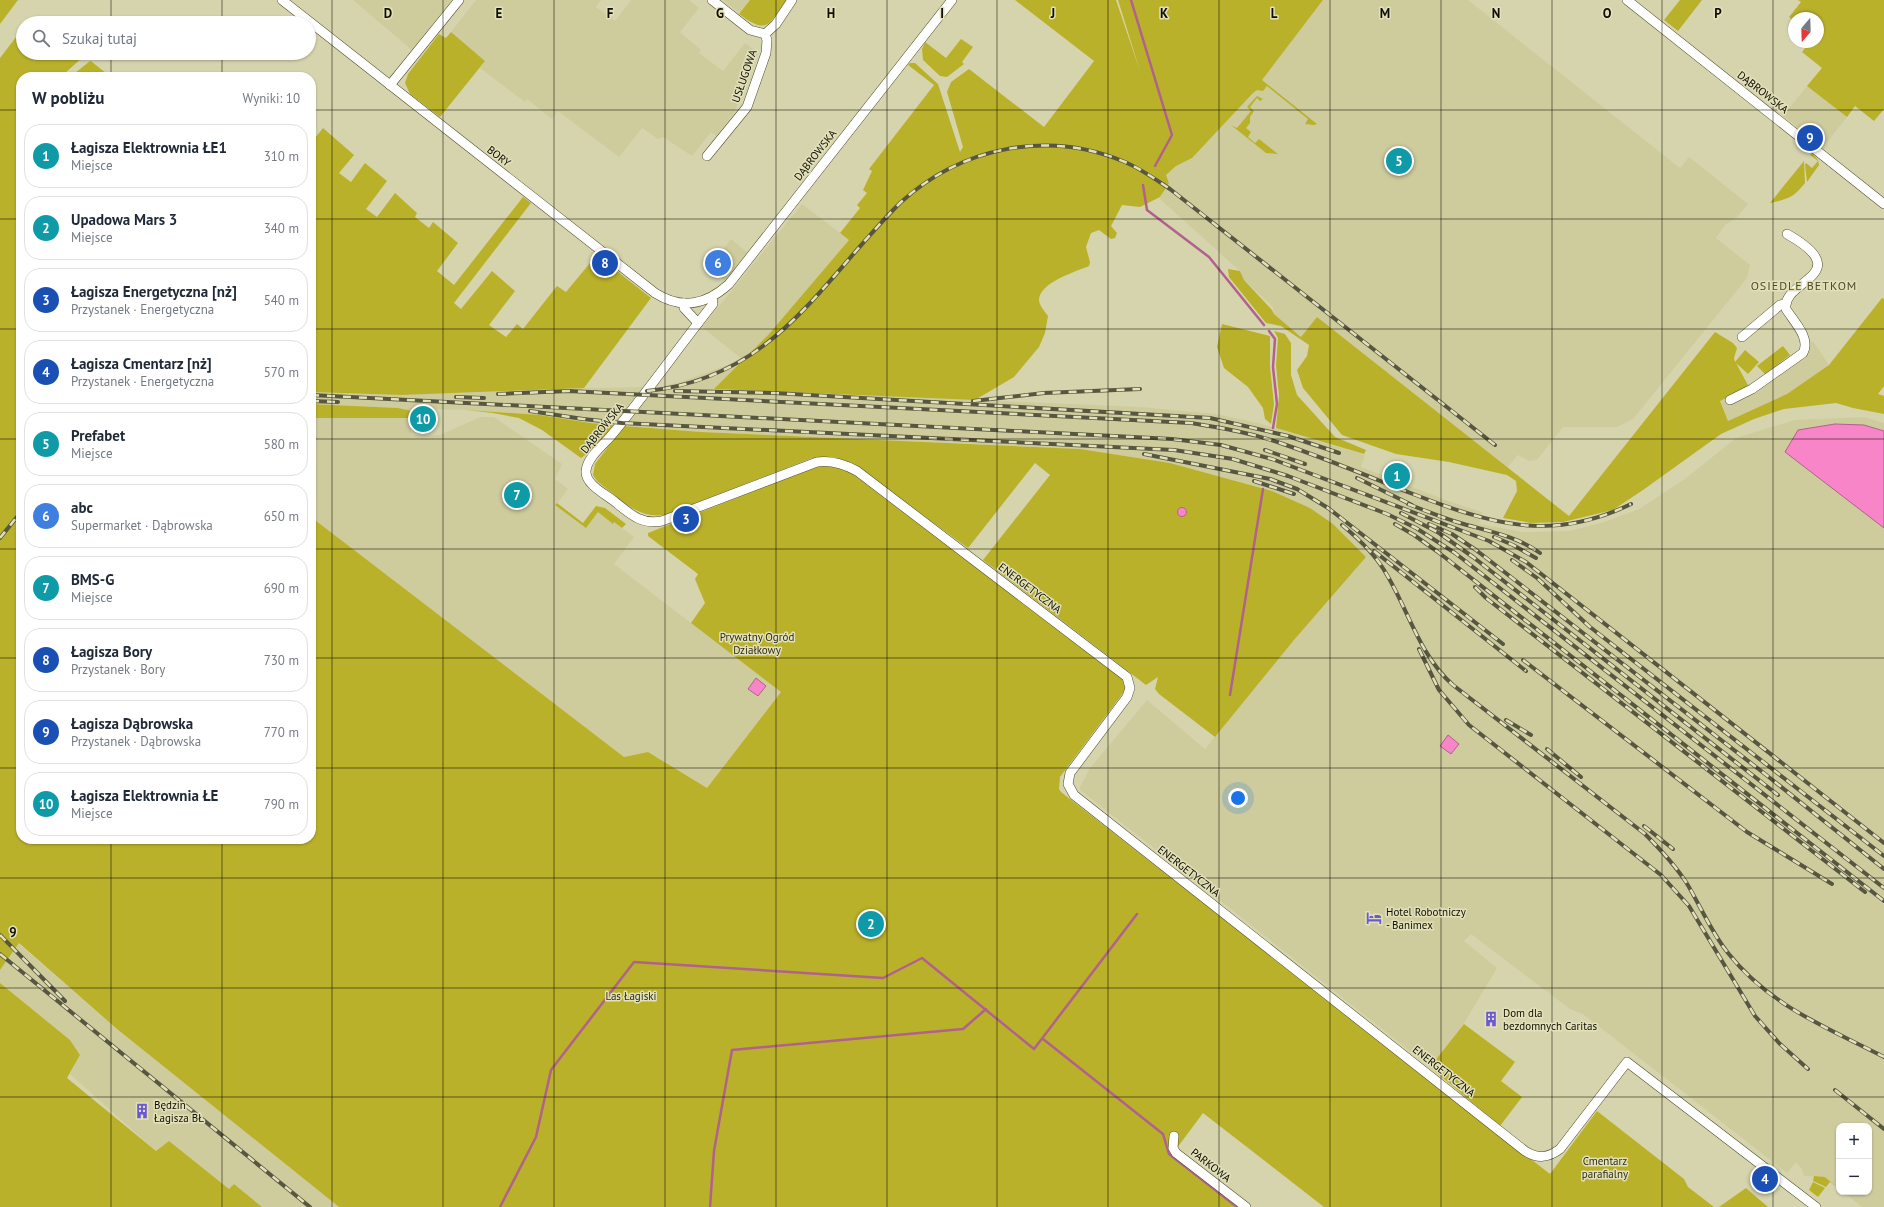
<!DOCTYPE html>
<html lang="pl">
<meta charset="utf-8">
<style>
body{margin:0;font-family:"PT Sans",sans-serif;background:#f6f6f7;color:#1f2937}
.controls{position:absolute;right:12px;bottom:12px;display:grid;overflow:hidden;border-radius:8px;box-shadow:0 1px 3px #0004}
.controls button{width:36px;height:36px;display:grid;place-items:center;padding:0;border:0;border-bottom:1px solid #e0e1e3;background:#fff;color:#1f2937;font:20px sans-serif}
.compass{position:absolute;left:1788px;top:12px;width:36px;height:36px;border-radius:50%;background:#fff;box-shadow:0 1px 3px #0004;rotate:199deg}
.you{position:absolute;left:1238px;top:798px;width:14px;height:14px;margin:-10px;border:3px solid #fff;border-radius:50%;background:#1a73e8;box-shadow:0 0 0 6px #1a73e833}
.badge{display:grid;place-items:center;width:26px;height:26px;border-radius:50%;background:#6b59d3;color:#fff;font-size:13px;font-weight:700}
.pin{position:absolute;translate:-50% -50%;border:2px solid #fff;box-shadow:0 1px 4px #0006}
.list{margin:0;padding:0;list-style:none}
h2{display:flex;justify-content:space-between;align-items:center;height:52px;margin:0;padding:0 16px;font-size:17px}
h2 small{font-size:13px;font-weight:400;color:#747a83}
.list li{display:grid;grid-template-columns:26px 1fr auto;gap:12px;align-items:center;box-sizing:border-box;height:64px;margin:0 8px 8px;padding:0 8px;border:1px solid #e0e1e3;border-radius:16px}
.list b{display:block;font-size:15px;white-space:nowrap}
.list p{margin:0;font-size:13px;white-space:nowrap;color:#747a83}
.list em{font-size:13px;font-style:normal;color:#747a83}
.icon{flex:none;width:22px;height:22px;fill:none;stroke:currentColor;stroke-width:2;stroke-linecap:round;stroke-linejoin:round}
.map{position:relative;flex:none;width:1884px;height:1207px;overflow:hidden}
.search{position:absolute;background:#fff;box-shadow:0 1px 3px #0004;left:16px;top:16px;width:300px;height:44px;display:flex;align-items:center;gap:10px;box-sizing:border-box;padding:0 14px;border-radius:22px;color:#747a83;font-size:15px}
.panel{position:absolute;background:#fff;box-shadow:0 1px 3px #0004;left:16px;top:72px;width:300px;height:772px;border-radius:16px}
.map>svg:first-child{display:block}
</style>
<div class="map">
<svg width="1884" height="1207" viewBox="0 0 1884 1207">
<rect width="100%" height="100%" fill="#d6d4ad"/>
<g fill="#cecc9d">
<polygon points="353,0 452,0 412,50"/>
<polygon points="476,0 601,0 596,7 615,21 631,0 689,0 699,8 680,32 701,50 699,53 723,71 745,43 758,53 734,113 716,136 711,132 692,156 663,137 658,139 642,128 619,157 558,111 552,119 527,99 525,102 480,68 485,61 451,32"/>
<polygon points="723,0 750,0 740,13"/>
<polygon points="1323,0 1468,0 1680,168 1689,157 1748,204 1736,218 1725,225 1716,238 1750,265 1747,278 1633,419 1617,427 1563,427 1537,460 1529,461 1518,455 1507,468 1317,317 1302,337 1274,314 1273,307 1244,280 1240,271 1232,264 1160,199 1162,192 1169,183 1166,175 1176,166 1192,158 1262,80"/>
<polygon points="1807,86 1847,117 1823,147 1783,116"/>
<polygon points="802,204 849,240 769,334 743,360 702,327"/>
<polygon points="731,239 749,254 726,281 709,268"/>
<polygon points="1813,341 1829,365 1787,394 1728,421 1720,401 1749,387 1802,347"/>
<polygon points="733,363 736,369 715,389 1141,407 1216,414 1258,423 1365,455 1361,467 1448,501 1482,512 1479,524 1523,532 1569,531 1601,523 1639,509 1685,479 1736,438 1795,420 1864,417 1884,423 1884,1207 1862,1207 1843,1192 1869,1192 1869,1126 1839,1126 1839,1189 1825,1177 1804,1176 1802,1169 1796,1162 1787,1173 1583,1014 1570,1009 1471,934 1464,941 1497,968 1463,1025 1430,1067 1079,789 1090,768 1147,700 1205,749 1294,640 1366,557 1272,491 1170,463 1080,449 701,432 624,426 653,389 683,381"/>
<polygon points="645,387 616,425 590,423 540,415 466,410 413,409 412,411 398,408 311,404 311,392 401,395 527,389"/>
<polygon points="480,417 494,417 562,464 555,479 568,489 556,505 586,528 598,512 612,523 614,522 634,537 614,564 781,692 707,788 648,752 624,757 311,517 311,418 412,418 411,435 440,435"/>
<polygon points="18,943 117,1029 339,1207 262,1207 234,1184 229,1189 169,1141 156,1151 70,1074 80,1055 70,1040 0,983 0,970"/>
</g>
<g fill="#bab12a">
<polygon points="0,0 18,0 0,24"/>
<path d="M 750,0 L 787,0 C 768,24 769,36 739,14 Z"/>
<path d="M 1015,0 L 1116,0 L 1140,71 L 1118,0 L 1323,0 L 1262,80 L 1317,124 L 1314,125 L 1305,124 L 1308,119 L 1267,86 L 1263,91 L 1257,90 L 1253,93 L 1192,158 L 1176,166 L 1166,175 L 1169,183 L 1160,197 L 1140,207 L 1122,205 L 1111,226 L 1117,233 L 1115,238 L 1111,239 L 1099,230 L 1091,233 L 1086,247 L 1090,262 L 1089,266 C 1075,272 1040,282 1039,300 C 1039,305 1045,312 1048,316 L 1045,333 L 1039,347 L 1014,377 L 975,400 L 714,389 L 769,334 L 849,240 L 840,233 L 860,208 L 857,205 L 867,193 L 863,190 L 872,171 L 869,169 L 934,85 L 908,65 L 910,63 L 915,63 L 938,84 L 960,152 L 963,147 L 947,92 L 951,82 L 969,69 L 1044,127 L 1094,61 Z"/>
<polygon points="1680,0 1702,0 1678,31 1664,20"/>
<polygon points="1798,0 1884,0 1884,109 1874,121 1855,106 1847,117 1807,86 1822,68 1802,52 1810,42 1818,42 1818,18 1794,18 1794,21 1789,17 1801,2"/>
<polygon points="23,28 23,53 80,53 84,56 64,74 68,77 21,77 21,839 311,839 311,517 624,757 648,752 707,788 781,692 691,623 705,603 695,579 698,574 648,536 648,533 789,477 821,466 835,466 850,472 1122,678 1125,683 1126,689 1060,777 1059,789 1061,792 1550,1174 1597,1111 1684,1179 1688,1187 1714,1207 1324,1207 1203,1113 1171,1156 1237,1207 339,1207 117,1029 19,943 0,970 0,58"/>
<polygon points="451,32 485,61 440,117 410,94 405,83 408,74 439,34 446,38"/>
<polygon points="961,39 973,47 962,62 964,64 947,77 940,76 923,60 922,49 925,42 946,58"/>
<polygon points="90,61 92,62 111,77 70,77"/>
<polygon points="1257,96 1263,99 1260,101 1257,98 1250,107 1254,111 1250,117 1250,123 1246,128 1251,132 1248,137 1255,143 1259,139 1278,154 1266,153 1231,125 1237,128 1251,111 1247,107"/>
<polygon points="1811,127 1820,136 1816,142 1805,133"/>
<polygon points="323,128 354,155 339,173 351,182 365,163 387,181 366,209 377,217 395,193 417,213 415,217 429,228 433,222 458,243 437,271 454,285 523,197 531,203 454,303 461,309 492,271 515,291 489,325 506,337 517,324 523,329 557,286 566,292 595,257 606,266 608,264 651,298 584,388 401,395 311,392 311,143"/>
<polygon points="1812,153 1818,160 1819,165 1807,182 1805,165 1806,163 1812,168 1818,161 1810,155"/>
<path d="M 1804,161 L 1805,183 C 1793,198 1788,199 1770,203 Z"/>
<polygon points="1228,269 1240,271 1244,280 1272,310 1274,314 1301,337 1317,317 1569,516 1715,332 1733,343 1737,348 1734,358 1735,362 1745,350 1759,362 1748,374 1736,363 1749,387 1720,401 1728,421 1787,394 1829,365 1882,298 1884,299 1884,386 1878,394 1884,396 1884,414 1853,408 1836,403 1784,409 1754,419 1721,434 1643,490 1613,510 1563,522 1531,523 1503,518 1517,491 1516,481 1507,475 1449,462 1396,454 1342,435 1303,388 1297,370 1307,356 1309,345 1281,326 1266,323 1229,277"/>
<polygon points="1222,324 1270,336 1270,367 1274,404 1271,424 1265,419 1263,408 1248,387 1224,368 1217,347"/>
<polygon points="1274,331 1285,334 1291,343 1291,375 1297,395 1335,437 1366,450 1364,454 1276,428 1279,396 1276,365 1278,338"/>
<polygon points="1783,346 1790,355 1765,374 1757,366"/>
<polygon points="311,404 398,408 412,411 412,418 311,418"/>
<polygon points="466,410 540,415 590,423 616,425 595,448 581,458 542,430 519,418 493,413"/>
<path d="M 624,426 L 701,432 L 1080,449 L 1170,463 L 1272,491 L 1310,508 L 1333,524 L 1366,557 L 1294,640 L 1215,737 L 1159,694 L 1155,689 L 1158,677 L 1146,685 L 983,560 L 1050,475 L 1035,463 L 968,548 L 852,464 L 834,457 L 812,458 L 665,515 C 636,519 619,498 597,481 L 593,475 L 595,464 Z"/>
<polygon points="557,503 583,523 596,506 605,508 626,524 622,528 614,522 613,524 598,512 586,528 555,505"/>
<polygon points="0,983 70,1040 80,1055 67,1078 156,1151 169,1141 229,1189 234,1184 262,1207 0,1207"/>
<polygon points="1464,1024 1515,1062 1501,1081 1522,1097 1500,1126 1430,1067"/>
<polygon points="1814,1176 1825,1177 1839,1189 1830,1182 1826,1187 1813,1181"/>
<polygon points="1813,1182 1825,1188 1818,1197 1809,1190"/>
<polygon points="1746,1188 1768,1207 1719,1207"/>
</g>
<g fill="#f785c8" stroke="#b1618d">
<polygon points="1835,424 1864,425 1884,431 1884,528 1785,452 1798,430"/>
<circle cx="1182" cy="512" r="4.5"/>
<polygon points="756,678 766,686 758,696 748,689"/>
<polygon points="1448,735 1459,744 1451,754 1440,746"/>
</g>
<g fill="none" stroke-linecap="round" stroke-linejoin="round">
<g stroke="#b1618d" stroke-width="2.5">
<polyline points="1131,0 1172,135 1155,166"/>
<polyline points="1143,185 1147,210 1209,257 1264,325"/>
<polyline points="1269,331 1275,339 1273,367 1277,404 1273,428"/>
<polyline points="1230,695 1263,489"/>
<polyline points="1043,1039 1163,1134 1169,1154 1237,1207"/>
<polyline points="500,1207 536,1137 551,1070 634,962 883,978 922,958 1034,1049 1137,914"/>
<polyline points="710,1207 714,1151 732,1050 963,1029 986,1009"/>
</g>
<g stroke="#504e2b" stroke-width="10">
<g id="minor">
<path d="M 282,0 L 655,293 C 682,310 706,305 729,284 L 952,0"/>
<polyline points="712,0 750,30 765,34"/>
<polyline points="1627,0 1884,204"/>
<polyline points="390,85 459,0"/>
<polyline points="707,156 747,107 766,53 767,40 765,34 776,24 792,0"/>
<path d="M 712,297 L 713,304 C 678,348 646,394 610,437 C 602,446 587,458 586,471 C 585,484 605,494 614,501 C 630,514 641,525 662,521 L 817,462 C 832,460 844,464 857,471 L 1127,677 L 1130,688 L 1127,697 L 1070,773 L 1068,784 L 1074,795 L 1525,1151 C 1538,1159 1548,1158 1560,1149 L 1627,1062 L 1816,1207"/>
<polyline points="684,303 684,308 698,323"/>
<polyline points="1742,337 1780,305 1785,304"/>
<path d="M 1730,400 L 1752,389 L 1803,353 C 1811,338 1794,322 1786,309 C 1781,280 1859,275 1787,234"/>
<polyline points="1174,1136 1173,1148 1176,1153 1246,1207"/>
</g>
</g>
<use href="#minor" stroke="#fff" stroke-width="9"/>
<g stroke="#575640" stroke-width="4">
<g id="rail">
<path d="M 647,391 C 774,378 819,284 900,203 C 961,147 1048,129 1125,162 C 1141,169 1155,179 1170,189 L 1495,445"/>
<polyline points="675,391 774,393 1210,418 1288,436 1339,453"/>
<path d="M 498,394 L 569,391 L 1191,423 C 1222,428 1253,433 1283,444 C 1327,459 1370,477 1413,494 C 1491,524 1551,543 1631,504"/>
<polyline points="311,395 1172,439 1221,445 1272,459 1489,541 1526,562 1884,843"/>
<polyline points="456,397 484,398"/>
<polyline points="311,401 338,402"/>
<polyline points="973,401 1044,393 1140,389"/>
<polyline points="530,411 583,419 622,423 1174,450 1233,459 1288,476 1387,514 1416,528 1455,553 1884,888"/>
<polyline points="1265,450 1305,464"/>
<polyline points="1144,454 1270,479 1297,489 1328,508 1503,644"/>
<polyline points="1357,478 1412,505"/>
<polyline points="1254,481 1294,494"/>
<path d="M 1408,504 C 1424,510 1440,517 1457,522 C 1486,531 1515,535 1540,553"/>
<polyline points="1401,513 1439,533 1473,557 1778,795"/>
<polyline points="1395,524 1414,535 1438,552 1884,901"/>
<polyline points="1429,524 1452,534 1476,550 1765,774 1884,869"/>
<path d="M 1342,525 C 1359,539 1376,555 1387,575 C 1409,612 1420,656 1453,685 L 1645,834 C 1660,849 1674,864 1686,882 C 1700,905 1711,932 1728,953 C 1770,1006 1826,1027 1884,1057"/>
<polyline points="1494,537 1513,545 1536,558"/>
<polyline points="0,538 21,512"/>
<polyline points="1374,551 1526,671"/>
<polyline points="1512,560 1537,578 1590,627 1884,856"/>
<polyline points="1475,587 1486,598 1865,892"/>
<polyline points="1419,649 1439,690 1469,725 1661,875 1689,906 1755,1016 1779,1043 1808,1069"/>
<polyline points="1523,660 1747,832 1832,884"/>
<polyline points="1506,720 1531,735"/>
<polyline points="1547,749 1581,777"/>
<polyline points="1644,826 1673,849"/>
<polyline points="0,935 65,1001"/>
<polyline points="0,954 310,1207"/>
<polyline points="1835,1090 1884,1129"/>
</g>
</g>
<use href="#rail" stroke="#e3e1ba" stroke-width="2.5" stroke-dasharray="8" stroke-linecap="butt"/>
</g>
<path fill="none" stroke="#0e0e02" stroke-width="1" stroke-opacity="0.55" d="M 111,0 L 111,23M 222,0 L 222,23M 332,0 L 332,1207M 443,0 L 443,1207M 554,0 L 554,1207M 665,0 L 665,1207M 776,0 L 776,1207M 887,0 L 887,1207M 997,0 L 997,1207M 1108,0 L 1108,1207M 1219,0 L 1219,1207M 1330,0 L 1330,1207M 1441,0 L 1441,1207M 1552,0 L 1552,1207M 1662,0 L 1662,1207M 1773,0 L 1773,1207M 111,53 L 111,77M 222,53 L 222,77M 0,110 L 21,110M 311,110 L 1884,110M 0,219 L 21,219M 311,219 L 1884,219M 0,329 L 21,329M 311,329 L 1884,329M 0,439 L 21,439M 311,439 L 1884,439M 0,549 L 21,549M 311,549 L 1884,549M 0,658 L 21,658M 311,658 L 1884,658M 0,768 L 21,768M 311,768 L 1884,768M 111,839 L 111,1207M 222,839 L 222,1207M 0,878 L 1884,878M 0,988 L 1884,988M 0,1097 L 1884,1097"/>
<defs>
<g id="hotel-bare" transform="scale(1.2)"><path d="M-6-4.5h1.5V1H6V5H4.5V3h-9V5H-6ZM-4 0a1.8 1.8 0 1 1 3.6 0ZM.5 0V-2.5h3Q6-2.5 6 0Z" fill="#6b59d3" stroke="#e3e1ba" stroke-width="2.5" paint-order="stroke"/></g>
<g id="building-bare" transform="scale(1.2)"><path d="M-4-6H4V6H1V3H-1V6H-4ZM-2.5-4.3h1.7v1.8h-1.7ZM.8-4.3h1.7v1.8H.8ZM-2.5-1h1.7V.8h-1.7ZM.8-1h1.7V.8H.8Z" fill="#6b59d3" stroke="#e3e1ba" stroke-width="2.5" paint-order="stroke"/></g>
</defs>
<g fill-rule="evenodd">
<use href="#hotel-bare" x="1374" y="918"/>
<use href="#building-bare" x="1491" y="1019"/>
<use href="#building-bare" x="142" y="1111"/>
</g>
<g text-anchor="middle" stroke-width="3" stroke-linejoin="round" paint-order="stroke">
<g font-size="11" fill="#0e0e02" stroke="#e3e1ba">
<text transform="translate(744 76) rotate(-71)" y="4">USŁUGOWA</text>
<text transform="translate(1763 92) rotate(38)" y="4">DĄBROWSKA</text>
<text transform="translate(815 155) rotate(-52)" y="4">DĄBROWSKA</text>
<text transform="translate(499 156) rotate(38)" y="4">BORY</text>
<text transform="translate(602 428) rotate(-51)" y="4">DĄBROWSKA</text>
<text transform="translate(1030 588) rotate(37)" y="4">ENERGETYCZNA</text>
<text transform="translate(1189 871) rotate(38)" y="4">ENERGETYCZNA</text>
<text transform="translate(1444 1071) rotate(38)" y="4">ENERGETYCZNA</text>
<text transform="translate(1211 1165) rotate(38)" y="4">PARKOWA</text>
</g>
<g font-size="11" fill="#2d2c15" stroke="#e3e1ba">
<text x="757" y="641">Prywatny Ogród<tspan x="757" dy="13">Działkowy</tspan></text>
<text x="631" y="1000">Las Łagiski</text>
<text x="1605" y="1165">Cmentarz<tspan x="1605" dy="13">parafialny</tspan></text>
</g>
<g font-size="11" fill="#0e0e02" stroke="#e3e1ba" text-anchor="start">
<text x="1386" y="916">Hotel Robotniczy<tspan x="1386" dy="13">- Banimex</tspan></text>
<text x="1503" y="1017">Dom dla<tspan x="1503" dy="13">bezdomnych Caritas</tspan></text>
<text x="154" y="1109">Będzin<tspan x="154" dy="13">Łagisza BŁ</tspan></text>
</g>
<g font-size="12" letter-spacing="1" fill="#4c4a28" stroke="#e3e1ba">
<text x="1804" y="290">OSIEDLE BETKOM</text>
</g>
</g>
<g font-size="13" text-anchor="middle" font-weight="bold" fill="#0e0e02" stroke="#e3e1ba" stroke-width="3" stroke-linejoin="round" paint-order="stroke">
<text x="388" y="18">D</text>
<text x="499" y="18">E</text>
<text x="610" y="18">F</text>
<text x="720" y="18">G</text>
<text x="831" y="18">H</text>
<text x="942" y="18">I</text>
<text x="1053" y="18">J</text>
<text x="1164" y="18">K</text>
<text x="1274" y="18">L</text>
<text x="1385" y="18">M</text>
<text x="1496" y="18">N</text>
<text x="1607" y="18">O</text>
<text x="1718" y="18">P</text>
<text x="13" y="937">9</text>
</g>
</svg>
<div class="controls">
<button>+</button>
<button>−</button>
</div>
<svg class="compass" viewBox="-18 -18 36 36"><path d="M0-13l5 13h-10z" fill="#e53935"/><path d="M0 13l5-13h-10z" fill="#747a83"/></svg>
<div class="you"></div>
<div class="pin badge" style="left:1397px;top:476px;background:#0f9aa8">1</div>
<div class="pin badge" style="left:871px;top:924px;background:#0f9aa8">2</div>
<div class="pin badge" style="left:686px;top:519px;background:#1a4fb4">3</div>
<div class="pin badge" style="left:1765px;top:1179px;background:#1a4fb4">4</div>
<div class="pin badge" style="left:1399px;top:161px;background:#0f9aa8">5</div>
<div class="pin badge" style="left:718px;top:263px;background:#3f7fe0">6</div>
<div class="pin badge" style="left:517px;top:495px;background:#0f9aa8">7</div>
<div class="pin badge" style="left:605px;top:263px;background:#1a4fb4">8</div>
<div class="pin badge" style="left:1810px;top:138px;background:#1a4fb4">9</div>
<div class="pin badge" style="left:423px;top:419px;background:#0f9aa8">10</div>
<div class="search"><svg class="icon" aria-label="search" viewBox="0 0 24 24"><circle cx="10" cy="10" r="6"/><path d="M15 15l6 6"/></svg>Szukaj tutaj</div>
<section class="panel">
<h2>W pobliżu<small>Wyniki: 10</small></h2>
<ul class="list">
<li><span class="badge" style="background:#0f9aa8">1</span><div><b>Łagisza Elektrownia ŁE1</b><p>Miejsce</p></div><em>310 m</em></li>
<li><span class="badge" style="background:#0f9aa8">2</span><div><b>Upadowa Mars 3</b><p>Miejsce</p></div><em>340 m</em></li>
<li><span class="badge" style="background:#1a4fb4">3</span><div><b>Łagisza Energetyczna [nż]</b><p>Przystanek · Energetyczna</p></div><em>540 m</em></li>
<li><span class="badge" style="background:#1a4fb4">4</span><div><b>Łagisza Cmentarz [nż]</b><p>Przystanek · Energetyczna</p></div><em>570 m</em></li>
<li><span class="badge" style="background:#0f9aa8">5</span><div><b>Prefabet</b><p>Miejsce</p></div><em>580 m</em></li>
<li><span class="badge" style="background:#3f7fe0">6</span><div><b>abc</b><p>Supermarket · Dąbrowska</p></div><em>650 m</em></li>
<li><span class="badge" style="background:#0f9aa8">7</span><div><b>BMS-G</b><p>Miejsce</p></div><em>690 m</em></li>
<li><span class="badge" style="background:#1a4fb4">8</span><div><b>Łagisza Bory</b><p>Przystanek · Bory</p></div><em>730 m</em></li>
<li><span class="badge" style="background:#1a4fb4">9</span><div><b>Łagisza Dąbrowska</b><p>Przystanek · Dąbrowska</p></div><em>770 m</em></li>
<li><span class="badge" style="background:#0f9aa8">10</span><div><b>Łagisza Elektrownia ŁE</b><p>Miejsce</p></div><em>790 m</em></li>
</ul>
</section>
</div>
